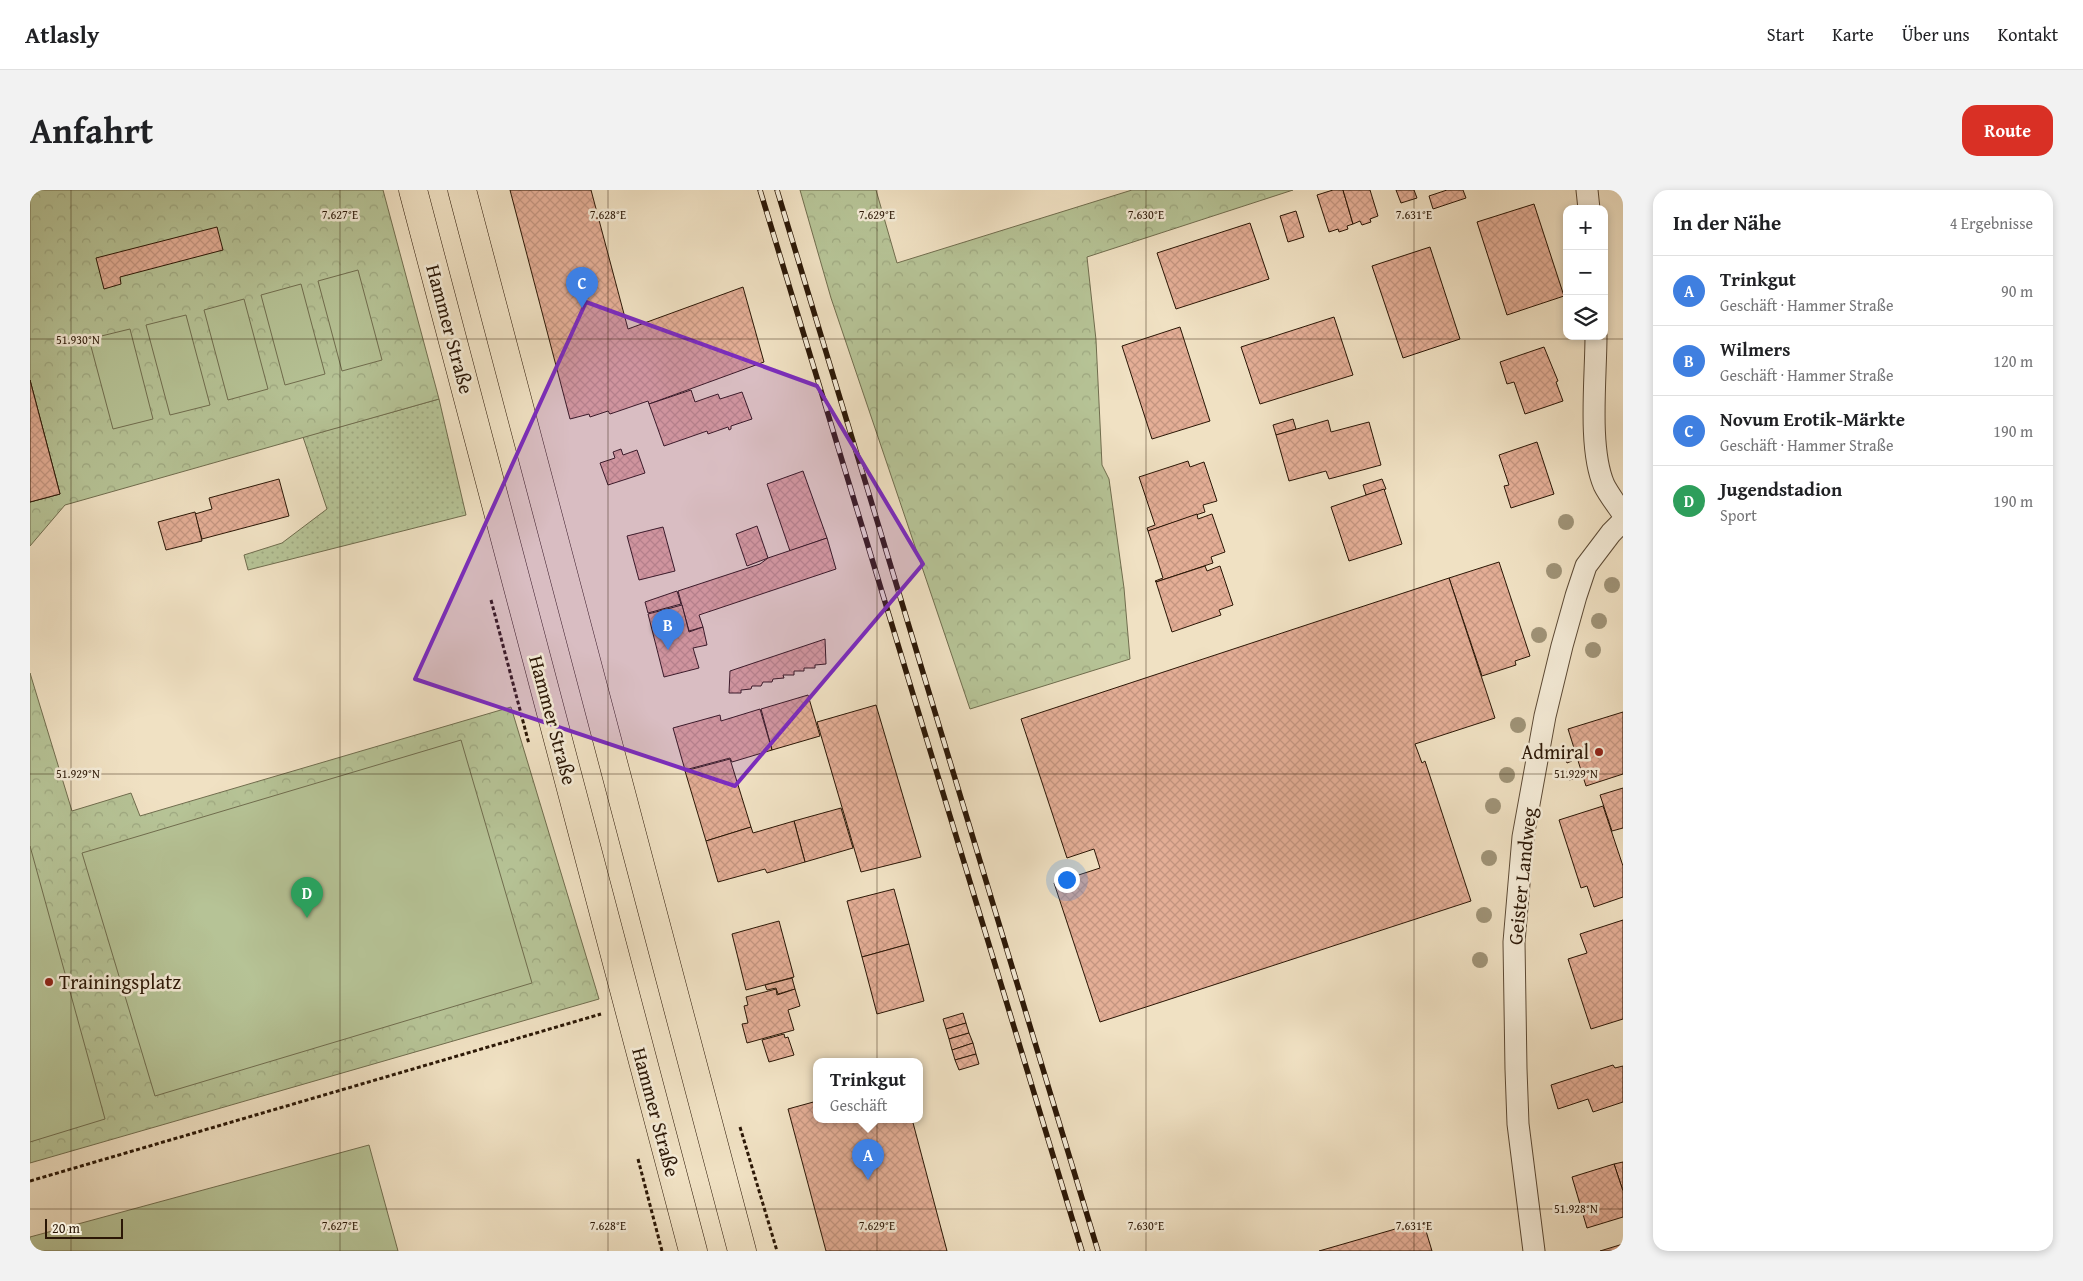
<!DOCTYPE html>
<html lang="de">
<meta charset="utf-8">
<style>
body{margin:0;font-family:"Gentium Book Plus",serif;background:#f2f2f2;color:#202124}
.controls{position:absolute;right:15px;top:15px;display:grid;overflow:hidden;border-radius:10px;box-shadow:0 2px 8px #0003}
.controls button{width:45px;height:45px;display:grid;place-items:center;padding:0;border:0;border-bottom:1px solid #e0e0e0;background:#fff;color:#202124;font:25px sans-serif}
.scale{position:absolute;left:15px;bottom:12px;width:78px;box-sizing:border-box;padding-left:5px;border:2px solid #2b1706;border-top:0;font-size:14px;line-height:18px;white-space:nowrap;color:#2b1706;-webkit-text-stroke:4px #f5ecd8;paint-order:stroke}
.you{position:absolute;left:1036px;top:689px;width:18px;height:18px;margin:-12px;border:4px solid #fff;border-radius:50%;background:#1a73e8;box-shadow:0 0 0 8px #1a73e833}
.badge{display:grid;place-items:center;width:32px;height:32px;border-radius:50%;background:#d93025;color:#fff;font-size:16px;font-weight:700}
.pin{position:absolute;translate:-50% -41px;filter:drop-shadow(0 1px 2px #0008)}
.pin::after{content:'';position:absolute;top:26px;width:18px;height:15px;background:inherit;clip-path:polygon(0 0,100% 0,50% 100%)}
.popup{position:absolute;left:783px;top:868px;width:110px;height:65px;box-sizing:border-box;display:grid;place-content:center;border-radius:10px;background:#fff;filter:drop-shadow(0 1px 4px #0005);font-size:16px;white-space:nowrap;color:#757577}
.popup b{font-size:19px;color:#202124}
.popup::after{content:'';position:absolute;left:50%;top:100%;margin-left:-10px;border:10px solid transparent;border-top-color:#fff}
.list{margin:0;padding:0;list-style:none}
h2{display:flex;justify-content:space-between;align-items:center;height:65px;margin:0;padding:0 20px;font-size:21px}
h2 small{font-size:16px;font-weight:400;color:#757577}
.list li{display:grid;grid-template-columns:32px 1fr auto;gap:15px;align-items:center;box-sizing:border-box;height:70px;padding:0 20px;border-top:1px solid #e0e0e0}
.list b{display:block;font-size:19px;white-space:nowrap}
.list p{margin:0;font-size:16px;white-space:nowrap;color:#757577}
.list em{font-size:16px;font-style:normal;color:#757577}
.icon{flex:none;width:28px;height:28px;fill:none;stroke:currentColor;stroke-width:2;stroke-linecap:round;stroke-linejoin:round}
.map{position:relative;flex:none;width:1593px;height:1061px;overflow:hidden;border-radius:15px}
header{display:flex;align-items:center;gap:30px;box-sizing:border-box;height:70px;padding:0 25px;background:#fff;border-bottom:1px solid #e0e0e0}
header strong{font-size:24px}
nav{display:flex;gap:28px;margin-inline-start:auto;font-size:18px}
.intro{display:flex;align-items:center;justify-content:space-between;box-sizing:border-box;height:120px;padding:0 30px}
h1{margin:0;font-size:35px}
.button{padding:12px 22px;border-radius:15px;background:#d93025;color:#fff;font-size:18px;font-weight:700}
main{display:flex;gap:30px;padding:0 30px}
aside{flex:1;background:#fff;border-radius:15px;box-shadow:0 2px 8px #0003}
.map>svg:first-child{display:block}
</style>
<header>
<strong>Atlasly</strong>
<nav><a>Start</a><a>Karte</a><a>Über uns</a><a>Kontakt</a></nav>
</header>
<div class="intro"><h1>Anfahrt</h1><a class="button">Route</a></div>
<main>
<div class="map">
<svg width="1593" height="1061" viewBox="0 0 1593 1061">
<defs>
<pattern id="grass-dots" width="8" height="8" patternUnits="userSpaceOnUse" patternTransform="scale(1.25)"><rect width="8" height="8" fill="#b6c396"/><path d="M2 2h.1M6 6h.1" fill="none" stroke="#9da780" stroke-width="1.8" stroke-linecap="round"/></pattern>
<pattern id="forest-crowns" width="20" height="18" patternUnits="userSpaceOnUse" patternTransform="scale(1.25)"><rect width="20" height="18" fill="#b6c396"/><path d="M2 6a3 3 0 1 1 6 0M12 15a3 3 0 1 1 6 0" fill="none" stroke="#9da780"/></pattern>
<pattern id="building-cross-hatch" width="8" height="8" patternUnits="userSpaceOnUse" patternTransform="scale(1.25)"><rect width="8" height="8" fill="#e4ae96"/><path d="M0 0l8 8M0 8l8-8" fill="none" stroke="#c49580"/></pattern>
</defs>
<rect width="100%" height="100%" fill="#f0e1c3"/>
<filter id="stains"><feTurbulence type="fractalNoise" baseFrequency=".004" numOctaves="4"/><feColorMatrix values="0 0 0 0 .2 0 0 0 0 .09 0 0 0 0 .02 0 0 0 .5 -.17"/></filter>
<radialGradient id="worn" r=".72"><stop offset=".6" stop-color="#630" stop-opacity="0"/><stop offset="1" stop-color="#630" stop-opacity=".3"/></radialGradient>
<polygon fill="url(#grass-dots)" stroke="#706d4e" points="409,209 436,325 218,380 214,365 252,353 297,319 273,247"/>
<g fill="url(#forest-crowns)" stroke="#706d4e">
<polygon points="0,0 353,0 409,209 35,315 0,356"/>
<polygon points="770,0 846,0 867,73 1102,0 1263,0 1057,67 1066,150 1072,275 1079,289 1094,398 1100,469 940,519 801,108"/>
<polygon points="0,483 42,621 101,603 110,626 481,517 569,809 0,973"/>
</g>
<g fill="#b6c396" stroke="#706d4e">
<polygon points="328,80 352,170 312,181 288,91"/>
<polygon points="271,94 295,184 255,195 231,105"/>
<polygon points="214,109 238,199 198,210 174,120"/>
<polygon points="156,125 180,215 140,225 116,135"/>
<polygon points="100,139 123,229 83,239 59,149"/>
<polygon points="431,550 502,793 125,906 52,663"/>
<polygon points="0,656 75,929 0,952"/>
<polygon points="339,955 368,1061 0,1061 0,1047"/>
</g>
<g fill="url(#building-cross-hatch)" stroke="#2b1706">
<polygon points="480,0 561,0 598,139 713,97 734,172 619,214 618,211 580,224 578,221 560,227 559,224 540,229"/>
<polygon points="1303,0 1313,0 1323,34 1317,36 1318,39 1309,42 1308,39 1299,42 1287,5"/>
<polygon points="1313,0 1340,0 1348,26 1340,29 1341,32 1332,35 1330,31 1323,34"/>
<polygon points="1366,0 1384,0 1387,8 1371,13"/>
<polygon points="1417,0 1433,0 1436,8 1403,19 1399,6"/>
<polygon points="1504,14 1534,106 1477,125 1447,32"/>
<polygon points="1266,21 1274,47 1258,52 1250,26"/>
<polygon points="1220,33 1239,89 1146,119 1127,63"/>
<polygon points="187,37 193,60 90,87 91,94 74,99 66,68"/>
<polygon points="1400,57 1430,149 1373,168 1342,76"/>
<polygon points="1304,127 1323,185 1230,214 1211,157"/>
<polygon points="1150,137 1180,231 1122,249 1092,156"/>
<polygon points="1514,157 1528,191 1526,192 1533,211 1495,224 1484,192 1477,194 1470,172"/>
<polygon points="0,190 30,304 0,312"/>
<polygon points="0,190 30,304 0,312"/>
<polygon points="661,200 665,212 688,204 690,209 712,202 722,229 701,236 701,239 699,240 698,237 678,244 677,241 634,256 619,214"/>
<polygon points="1263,229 1266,239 1246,245 1243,235"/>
<polygon points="1298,230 1301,242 1339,232 1351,275 1299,289 1296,281 1259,291 1246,245"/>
<polygon points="1507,252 1524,304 1481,318 1474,296 1479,295 1469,265"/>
<polygon points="591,259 593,265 607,260 615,283 578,295 570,273 585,268 583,262"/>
<polygon points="1158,271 1160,277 1174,272 1187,311 1173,315 1175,322 1118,341 1117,338 1125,335 1109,287"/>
<polygon points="773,281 797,348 760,361 737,294"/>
<polygon points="249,289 259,326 172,349 165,324 182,319 179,308"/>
<polygon points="1352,289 1356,299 1336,305 1333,295"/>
<polygon points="1354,299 1372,354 1319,371 1301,317"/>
<polygon points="165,322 172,351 136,360 128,332"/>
<polygon points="1167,324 1168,329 1182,324 1195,362 1181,367 1183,373 1126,392 1125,391 1133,388 1118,341"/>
<polygon points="727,336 738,368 717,376 706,344"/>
<polygon points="633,337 645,381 609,390 597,346"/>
<polygon points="797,348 806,379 669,425 673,437 659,441 648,401 730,374 738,368"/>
<polygon points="1469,372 1500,466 1485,471 1486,475 1452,486 1419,388"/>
<polygon points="1175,376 1177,381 1190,376 1203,415 1189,420 1191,425 1142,442 1126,392"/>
<polygon points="1419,388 1465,528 1385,554 1392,573 1395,571 1441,711 1070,832 1024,693 1070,678 1064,659 1037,668 991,529"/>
<polygon points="647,401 651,414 618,423 615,412"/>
<polygon points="652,415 659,442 673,437 677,455 663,458 669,478 634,487 618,424"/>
<polygon points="795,449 796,474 785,475 785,478 774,478 774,481 764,481 764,485 753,485 754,488 743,489 742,492 733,492 731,496 722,496 721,499 711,500 711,503 699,503 700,481"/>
<polygon points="778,505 790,546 742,560 731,519"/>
<polygon points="846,515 891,667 831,682 787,532"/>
<polygon points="730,519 742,560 702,572 700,568 655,580 643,538 690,525 691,531"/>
<polygon points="1593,522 1593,584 1556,596 1538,539"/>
<polygon points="1540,567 1542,571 1537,573 1535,568"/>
<polygon points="700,569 721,637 676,651 655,581"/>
<polygon points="1544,579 1547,588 1539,590 1537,581"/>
<polygon points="1593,598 1593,638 1582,641 1570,605"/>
<polygon points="1573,616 1593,676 1593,707 1564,717 1557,696 1551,698 1529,630"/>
<polygon points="811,618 823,658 775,672 764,631"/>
<polygon points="764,631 775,672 737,683 735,679 688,692 676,651 721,637 723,643"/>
<polygon points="864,699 879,754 832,767 817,711"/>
<polygon points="1593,730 1593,829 1561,839 1538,769 1557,763 1550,744"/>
<polygon points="749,731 764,787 716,800 702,744"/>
<polygon points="879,754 894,811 847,824 832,767"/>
<polygon points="762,788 765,799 748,804 746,798 737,800 735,795"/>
<polygon points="746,799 747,805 765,799 770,816 758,820 764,840 717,853 712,834 718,833 714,816 718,815 716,807"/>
<polygon points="933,823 936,833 916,839 913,829"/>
<polygon points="936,833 939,843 919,849 916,839"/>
<polygon points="939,843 943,853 922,860 919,849"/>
<polygon points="754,844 755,848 758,847 764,865 739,872 732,850"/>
<polygon points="943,853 946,864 925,870 922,860"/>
<polygon points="946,864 949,874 929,880 925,870"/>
<polygon points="1583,875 1585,878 1593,876 1593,912 1563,922 1558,909 1528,919 1521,895"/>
<polygon points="787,911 787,929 882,929 917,1061 796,1061 758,919"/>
<polygon points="1593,972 1593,1001 1584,974"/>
<polygon points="1584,974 1593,1001 1593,1027 1557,1038 1542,987"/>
<polygon points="1393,1031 1402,1061 1289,1061"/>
<polygon points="1593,1054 1593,1061 1570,1061"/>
</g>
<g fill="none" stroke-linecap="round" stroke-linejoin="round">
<g stroke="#5c4a35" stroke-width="23">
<g id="street">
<polyline points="1557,0 1559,19"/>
<path d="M 1566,146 C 1566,188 1558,258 1574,295 C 1579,305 1587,315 1593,324"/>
<polyline points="1504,1061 1488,934 1486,879 1484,752 1493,647 1515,526 1532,456 1546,406 1556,376 1581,343 1593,331"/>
</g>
</g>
<g stroke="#2b1706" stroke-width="29">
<g id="primary">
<polyline points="383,0 663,1061"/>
<polyline points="432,0 712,1061"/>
</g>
</g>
<g stroke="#2b1706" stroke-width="3" stroke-dasharray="4 2.5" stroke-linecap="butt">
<polyline points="461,410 499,554"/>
<polyline points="710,937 747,1061"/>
<polyline points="608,969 632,1061"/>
<polyline points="0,991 571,824"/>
</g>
<use href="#street" stroke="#f5ecd8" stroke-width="21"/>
<use href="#primary" stroke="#f0e1c3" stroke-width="28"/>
<g stroke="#2b1706" stroke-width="5.5">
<g id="rail">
<polyline points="730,0 1052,1061"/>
<polyline points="747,0 1068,1061"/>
</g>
</g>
<use href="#rail" stroke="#f5ecd8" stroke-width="4" stroke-dasharray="11" stroke-linecap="butt"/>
</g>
<g fill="#9f9377">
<circle cx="1536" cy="332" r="8"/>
<circle cx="1524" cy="381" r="8"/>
<circle cx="1582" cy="395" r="8"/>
<circle cx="1569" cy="431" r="8"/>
<circle cx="1509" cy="445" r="8"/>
<circle cx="1563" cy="460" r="8"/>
<circle cx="1488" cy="535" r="8"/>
<circle cx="1477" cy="585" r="8"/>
<circle cx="1463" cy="616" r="8"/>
<circle cx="1459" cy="668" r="8"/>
<circle cx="1454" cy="725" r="8"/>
<circle cx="1450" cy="770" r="8"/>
</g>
<path fill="#7b2cbf" fill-opacity="0.2" stroke="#7b2cbf" stroke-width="4" stroke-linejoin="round" d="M 556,112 L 787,196 L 893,374 L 705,596 L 385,489 Z"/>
<path fill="none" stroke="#2b1706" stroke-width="1" stroke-opacity="0.45" d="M 41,0 L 41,1061M 310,0 L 310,1061M 578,0 L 578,1061M 847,0 L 847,1061M 1116,0 L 1116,1061M 1384,0 L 1384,1061M 0,149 L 1593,149M 0,584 L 1593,584M 0,1019 L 1593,1019"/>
<g fill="#8f2418" stroke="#f5ecd8" stroke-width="2">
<circle cx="1569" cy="562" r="5"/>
<circle cx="19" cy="792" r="5"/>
</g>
<g text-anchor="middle" stroke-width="5" stroke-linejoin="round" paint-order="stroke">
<g font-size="20" fill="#2b1706" stroke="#f5ecd8">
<text transform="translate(420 139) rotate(75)" y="7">Hammer Straße</text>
<text transform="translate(523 530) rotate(75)" y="7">Hammer Straße</text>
<text transform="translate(1492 686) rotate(-84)" y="7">Geister Landweg</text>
<text transform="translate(626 922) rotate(75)" y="7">Hammer Straße</text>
</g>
<g font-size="20" fill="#2b1706" stroke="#f5ecd8" text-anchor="end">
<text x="1559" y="569">Admiral</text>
<text x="29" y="799" text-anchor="start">Trainingsplatz</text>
</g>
</g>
<g font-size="12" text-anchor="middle" fill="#2b1706" stroke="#f5ecd8" stroke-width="5" stroke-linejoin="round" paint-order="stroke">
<text x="310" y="29">7.627°E</text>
<text x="578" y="29">7.628°E</text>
<text x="847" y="29">7.629°E</text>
<text x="1116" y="29">7.630°E</text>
<text x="1384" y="29">7.631°E</text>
<text x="48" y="154">51.930°N</text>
<text x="48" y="588">51.929°N</text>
<text x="1546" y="588">51.929°N</text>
<text x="1546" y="1023">51.928°N</text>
<text x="310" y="1040">7.627°E</text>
<text x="578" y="1040">7.628°E</text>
<text x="847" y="1040">7.629°E</text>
<text x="1116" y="1040">7.630°E</text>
<text x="1384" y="1040">7.631°E</text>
</g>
<rect width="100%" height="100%" filter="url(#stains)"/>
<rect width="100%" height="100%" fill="url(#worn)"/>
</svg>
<div class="controls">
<button>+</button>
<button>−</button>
<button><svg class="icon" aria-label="layers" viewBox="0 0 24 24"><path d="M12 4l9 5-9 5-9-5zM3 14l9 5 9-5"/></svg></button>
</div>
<div class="scale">20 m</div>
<div class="you"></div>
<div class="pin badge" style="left:838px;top:990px;background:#3f7fe0">A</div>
<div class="popup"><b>Trinkgut</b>Geschäft</div>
<div class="pin badge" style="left:638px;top:460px;background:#3f7fe0">B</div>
<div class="pin badge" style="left:552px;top:118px;background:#3f7fe0">C</div>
<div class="pin badge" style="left:277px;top:728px;background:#2e9e5b">D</div>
</div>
<aside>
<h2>In der Nähe<small>4 Ergebnisse</small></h2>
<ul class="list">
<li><span class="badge" style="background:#3f7fe0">A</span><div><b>Trinkgut</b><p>Geschäft · Hammer Straße</p></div><em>90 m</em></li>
<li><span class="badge" style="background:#3f7fe0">B</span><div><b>Wilmers</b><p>Geschäft · Hammer Straße</p></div><em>120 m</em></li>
<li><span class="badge" style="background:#3f7fe0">C</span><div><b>Novum Erotik-Märkte</b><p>Geschäft · Hammer Straße</p></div><em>190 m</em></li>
<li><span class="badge" style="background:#2e9e5b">D</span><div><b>Jugendstadion</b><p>Sport</p></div><em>190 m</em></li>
</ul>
</aside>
</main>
